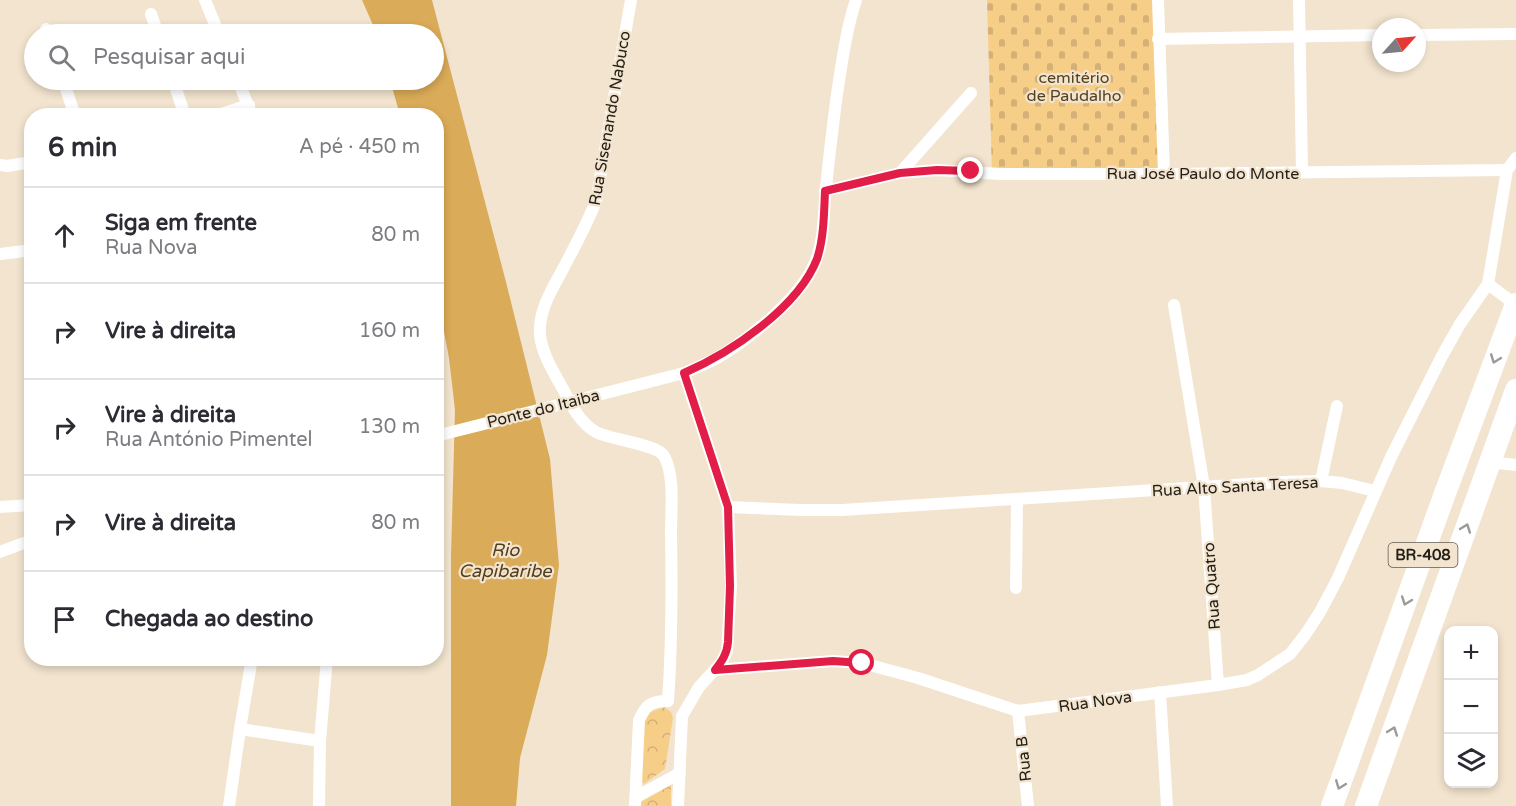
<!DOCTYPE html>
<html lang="pt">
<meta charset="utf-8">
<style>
body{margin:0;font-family:"Varela Round",sans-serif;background:#f7f7f7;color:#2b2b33}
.controls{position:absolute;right:18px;bottom:18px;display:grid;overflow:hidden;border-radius:12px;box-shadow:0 3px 9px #0003}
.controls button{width:54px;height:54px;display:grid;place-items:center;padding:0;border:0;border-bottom:2px solid #e1e1e2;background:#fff;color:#2b2b33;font:30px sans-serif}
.compass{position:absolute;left:1372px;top:18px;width:54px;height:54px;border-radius:50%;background:#fff;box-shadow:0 3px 9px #0003;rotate:63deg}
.stop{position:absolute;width:18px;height:18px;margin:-14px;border:4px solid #e11d48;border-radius:50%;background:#fff}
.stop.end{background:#e11d48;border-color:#fff;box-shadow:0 2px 6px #0008}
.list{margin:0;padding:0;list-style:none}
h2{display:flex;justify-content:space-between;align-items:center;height:78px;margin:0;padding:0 24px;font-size:26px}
h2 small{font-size:20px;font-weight:400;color:#7c7c81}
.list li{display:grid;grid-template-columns:39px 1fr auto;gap:18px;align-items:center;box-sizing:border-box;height:96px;padding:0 24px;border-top:2px solid #e1e1e2}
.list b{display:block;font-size:22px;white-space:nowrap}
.list p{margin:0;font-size:20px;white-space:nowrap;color:#7c7c81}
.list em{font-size:20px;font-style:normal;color:#7c7c81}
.icon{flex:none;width:33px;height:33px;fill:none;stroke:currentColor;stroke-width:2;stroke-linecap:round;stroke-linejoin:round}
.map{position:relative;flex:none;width:1516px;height:806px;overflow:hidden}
.search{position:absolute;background:#fff;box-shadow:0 3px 9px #0003;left:24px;top:24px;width:420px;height:66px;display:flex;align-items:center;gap:15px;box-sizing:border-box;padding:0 21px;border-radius:33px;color:#7c7c81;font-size:22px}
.panel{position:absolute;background:#fff;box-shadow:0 3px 9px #0003;left:24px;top:108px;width:420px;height:558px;border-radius:24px}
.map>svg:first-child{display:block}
</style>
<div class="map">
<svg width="1516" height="806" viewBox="0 0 1516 806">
<defs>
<pattern id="forest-crowns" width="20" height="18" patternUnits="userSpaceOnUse" patternTransform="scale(1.5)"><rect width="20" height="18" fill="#f7ce88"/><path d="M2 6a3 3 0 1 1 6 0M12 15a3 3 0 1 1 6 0" fill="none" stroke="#d3b075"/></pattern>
<pattern id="cemetery-stones" width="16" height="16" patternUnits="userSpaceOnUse" patternTransform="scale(1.5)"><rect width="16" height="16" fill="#f7ce88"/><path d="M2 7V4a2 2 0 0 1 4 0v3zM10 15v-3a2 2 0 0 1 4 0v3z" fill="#d3b075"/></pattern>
</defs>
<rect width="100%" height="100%" fill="#f2e4ce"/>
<g fill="url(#forest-crowns)">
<polygon points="664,707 671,712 673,718 665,769 644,784 640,779 639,721 648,713"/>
<polygon points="671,785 671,806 641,806 641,802"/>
</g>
<polygon fill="url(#cemetery-stones)" points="987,0 1156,0 1162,173 992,174"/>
<polygon fill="#daab58" points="362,0 432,0 506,282 550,459 559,565 547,655 520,758 516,806 451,806 451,557 455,410 449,358 437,294 436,116 400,115 390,80 434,80 434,34 377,34"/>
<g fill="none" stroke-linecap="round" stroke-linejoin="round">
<g stroke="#fff" stroke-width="12">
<polyline points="205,0 219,34"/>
<path d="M 631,0 L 596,201 C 587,224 575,246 564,267 C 553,288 538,310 540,335 C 542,354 554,373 563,389 C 571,405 580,423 596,432 C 611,440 657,444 664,456 C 675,475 671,511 671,532 C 672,589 672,645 668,701 C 650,701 646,705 639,720 L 635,806"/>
<polyline points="1158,0 1164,174"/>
<polyline points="1299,0 1302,172"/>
<polyline points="151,14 158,34"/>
<polyline points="46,29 48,34"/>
<polyline points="1417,35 1516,34"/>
<polyline points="1158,39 1381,35"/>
<polyline points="63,80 75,116"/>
<polyline points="173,80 185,116"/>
<polyline points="238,80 252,116"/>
<polyline points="214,116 249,105"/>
<polyline points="0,165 7,166 32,162"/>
<polyline points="900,173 971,93"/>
<polyline points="825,191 900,173 937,170 1000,174 1164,174 1507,170"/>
<polyline points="0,254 32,250"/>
<polyline points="1488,284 1516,305"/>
<polyline points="1174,305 1204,487 1218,685"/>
<path d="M 436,436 L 684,373 C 695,368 706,364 717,358 C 749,339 799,299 814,265 C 825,241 823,214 826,188 C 829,157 833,125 837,94 C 842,62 846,30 856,0"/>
<polyline points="1489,462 1516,465"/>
<polyline points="1321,481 1337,406"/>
<polyline points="0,507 32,505"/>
<polyline points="728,507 801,510 842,510 1281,482 1321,481 1342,483 1375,491"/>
<polyline points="0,552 32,540"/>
<polyline points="1016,588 1017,499"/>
<polyline points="715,670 833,661 862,663 918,678 1018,711 1218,685 1247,680 1258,675 1290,654 1305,635 1320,612 1338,578 1391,457 1442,356 1460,324 1488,284 1507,170 1516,158"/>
<polyline points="1160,692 1167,806"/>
<polyline points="1018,711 1028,806"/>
<polyline points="240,729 320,741"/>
<polyline points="636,797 680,773"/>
<polyline points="229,806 240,729 252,658"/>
<polyline points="319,806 320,741 327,658"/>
<polyline points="678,806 682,716 699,687 721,663 727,651 731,586 728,507 684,373"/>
</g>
<g stroke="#fff" stroke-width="22">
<polyline points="1332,806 1444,496 1516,304"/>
<polyline points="1366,806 1516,390"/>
</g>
</g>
<defs><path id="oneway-chevron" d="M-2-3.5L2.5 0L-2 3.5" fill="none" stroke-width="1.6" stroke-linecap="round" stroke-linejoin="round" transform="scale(1.5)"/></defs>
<g stroke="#9c9a96">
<use href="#oneway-chevron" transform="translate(1495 359) rotate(111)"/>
<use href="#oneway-chevron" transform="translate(1466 528) rotate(-70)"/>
<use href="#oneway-chevron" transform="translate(1406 601) rotate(110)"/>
<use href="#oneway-chevron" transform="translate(1393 731) rotate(-70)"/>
<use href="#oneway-chevron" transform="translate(1340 785) rotate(111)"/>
</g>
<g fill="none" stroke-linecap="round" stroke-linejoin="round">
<path stroke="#e11d48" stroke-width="8" d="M 862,663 L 833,661 L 715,670 C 722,661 727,654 728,642 L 730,586 L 728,507 L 684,373 C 730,353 798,308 817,259 C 824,238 824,213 825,191 L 900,173 L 937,170 L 971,171"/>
</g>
<g text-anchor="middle" stroke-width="4.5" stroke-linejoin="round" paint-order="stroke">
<rect fill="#f2e4ce" stroke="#61594d" stroke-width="1.5" x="1388.5" y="543" width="69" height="24" rx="4.5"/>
<g font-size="15" font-weight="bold" fill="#231e16">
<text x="1423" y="560">BR-408</text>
</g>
<g font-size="16" fill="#55411e" stroke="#f2e4ce">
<text x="1074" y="83">cemitério<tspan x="1074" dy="18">de Paudalho</tspan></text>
</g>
<g font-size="16" fill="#231e16" stroke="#f2e4ce">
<text transform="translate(609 118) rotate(-80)" y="6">Rua Sisenando Nabuco</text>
<text x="1203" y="179">Rua José Paulo do Monte</text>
<text transform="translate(543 408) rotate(-14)" y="6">Ponte do Itaiba</text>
<text transform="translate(1235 486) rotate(-3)" y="6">Rua Alto Santa Teresa</text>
<text transform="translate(1211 586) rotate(-94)" y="6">Rua Quatro</text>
<text transform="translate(1095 701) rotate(-8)" y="6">Rua Nova</text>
<text transform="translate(1023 759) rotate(-96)" y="6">Rua B</text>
</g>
<g font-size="18" font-style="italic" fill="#533f1c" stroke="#f2e4ce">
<text x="505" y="556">Rio<tspan x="505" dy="21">Capibaribe</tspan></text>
</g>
</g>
</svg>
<div class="controls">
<button>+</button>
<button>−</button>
<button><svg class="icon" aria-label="layers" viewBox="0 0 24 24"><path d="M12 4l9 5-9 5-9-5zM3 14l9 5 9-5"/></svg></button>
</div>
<svg class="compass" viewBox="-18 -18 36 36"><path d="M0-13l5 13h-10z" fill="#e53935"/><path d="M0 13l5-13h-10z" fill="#7c7c81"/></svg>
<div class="stop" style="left:862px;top:663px"></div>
<div class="stop end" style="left:971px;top:171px"></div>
<div class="search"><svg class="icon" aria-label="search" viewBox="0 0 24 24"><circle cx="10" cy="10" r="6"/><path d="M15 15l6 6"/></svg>Pesquisar aqui</div>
<section class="panel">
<h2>6 min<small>A pé · 450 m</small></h2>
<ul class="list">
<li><svg class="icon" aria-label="ahead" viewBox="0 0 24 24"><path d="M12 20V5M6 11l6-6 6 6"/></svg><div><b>Siga em frente</b><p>Rua Nova</p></div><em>80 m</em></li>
<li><svg class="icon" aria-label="right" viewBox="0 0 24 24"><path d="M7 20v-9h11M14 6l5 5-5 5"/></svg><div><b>Vire à direita</b></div><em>160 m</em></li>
<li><svg class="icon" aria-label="right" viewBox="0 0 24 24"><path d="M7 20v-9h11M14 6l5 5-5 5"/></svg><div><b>Vire à direita</b><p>Rua António Pimentel</p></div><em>130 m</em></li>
<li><svg class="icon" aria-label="right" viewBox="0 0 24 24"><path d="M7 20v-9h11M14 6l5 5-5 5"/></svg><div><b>Vire à direita</b></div><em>80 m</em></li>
<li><svg class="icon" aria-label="arrive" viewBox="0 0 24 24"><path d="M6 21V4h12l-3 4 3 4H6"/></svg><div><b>Chegada ao destino</b></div></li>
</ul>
</section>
</div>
